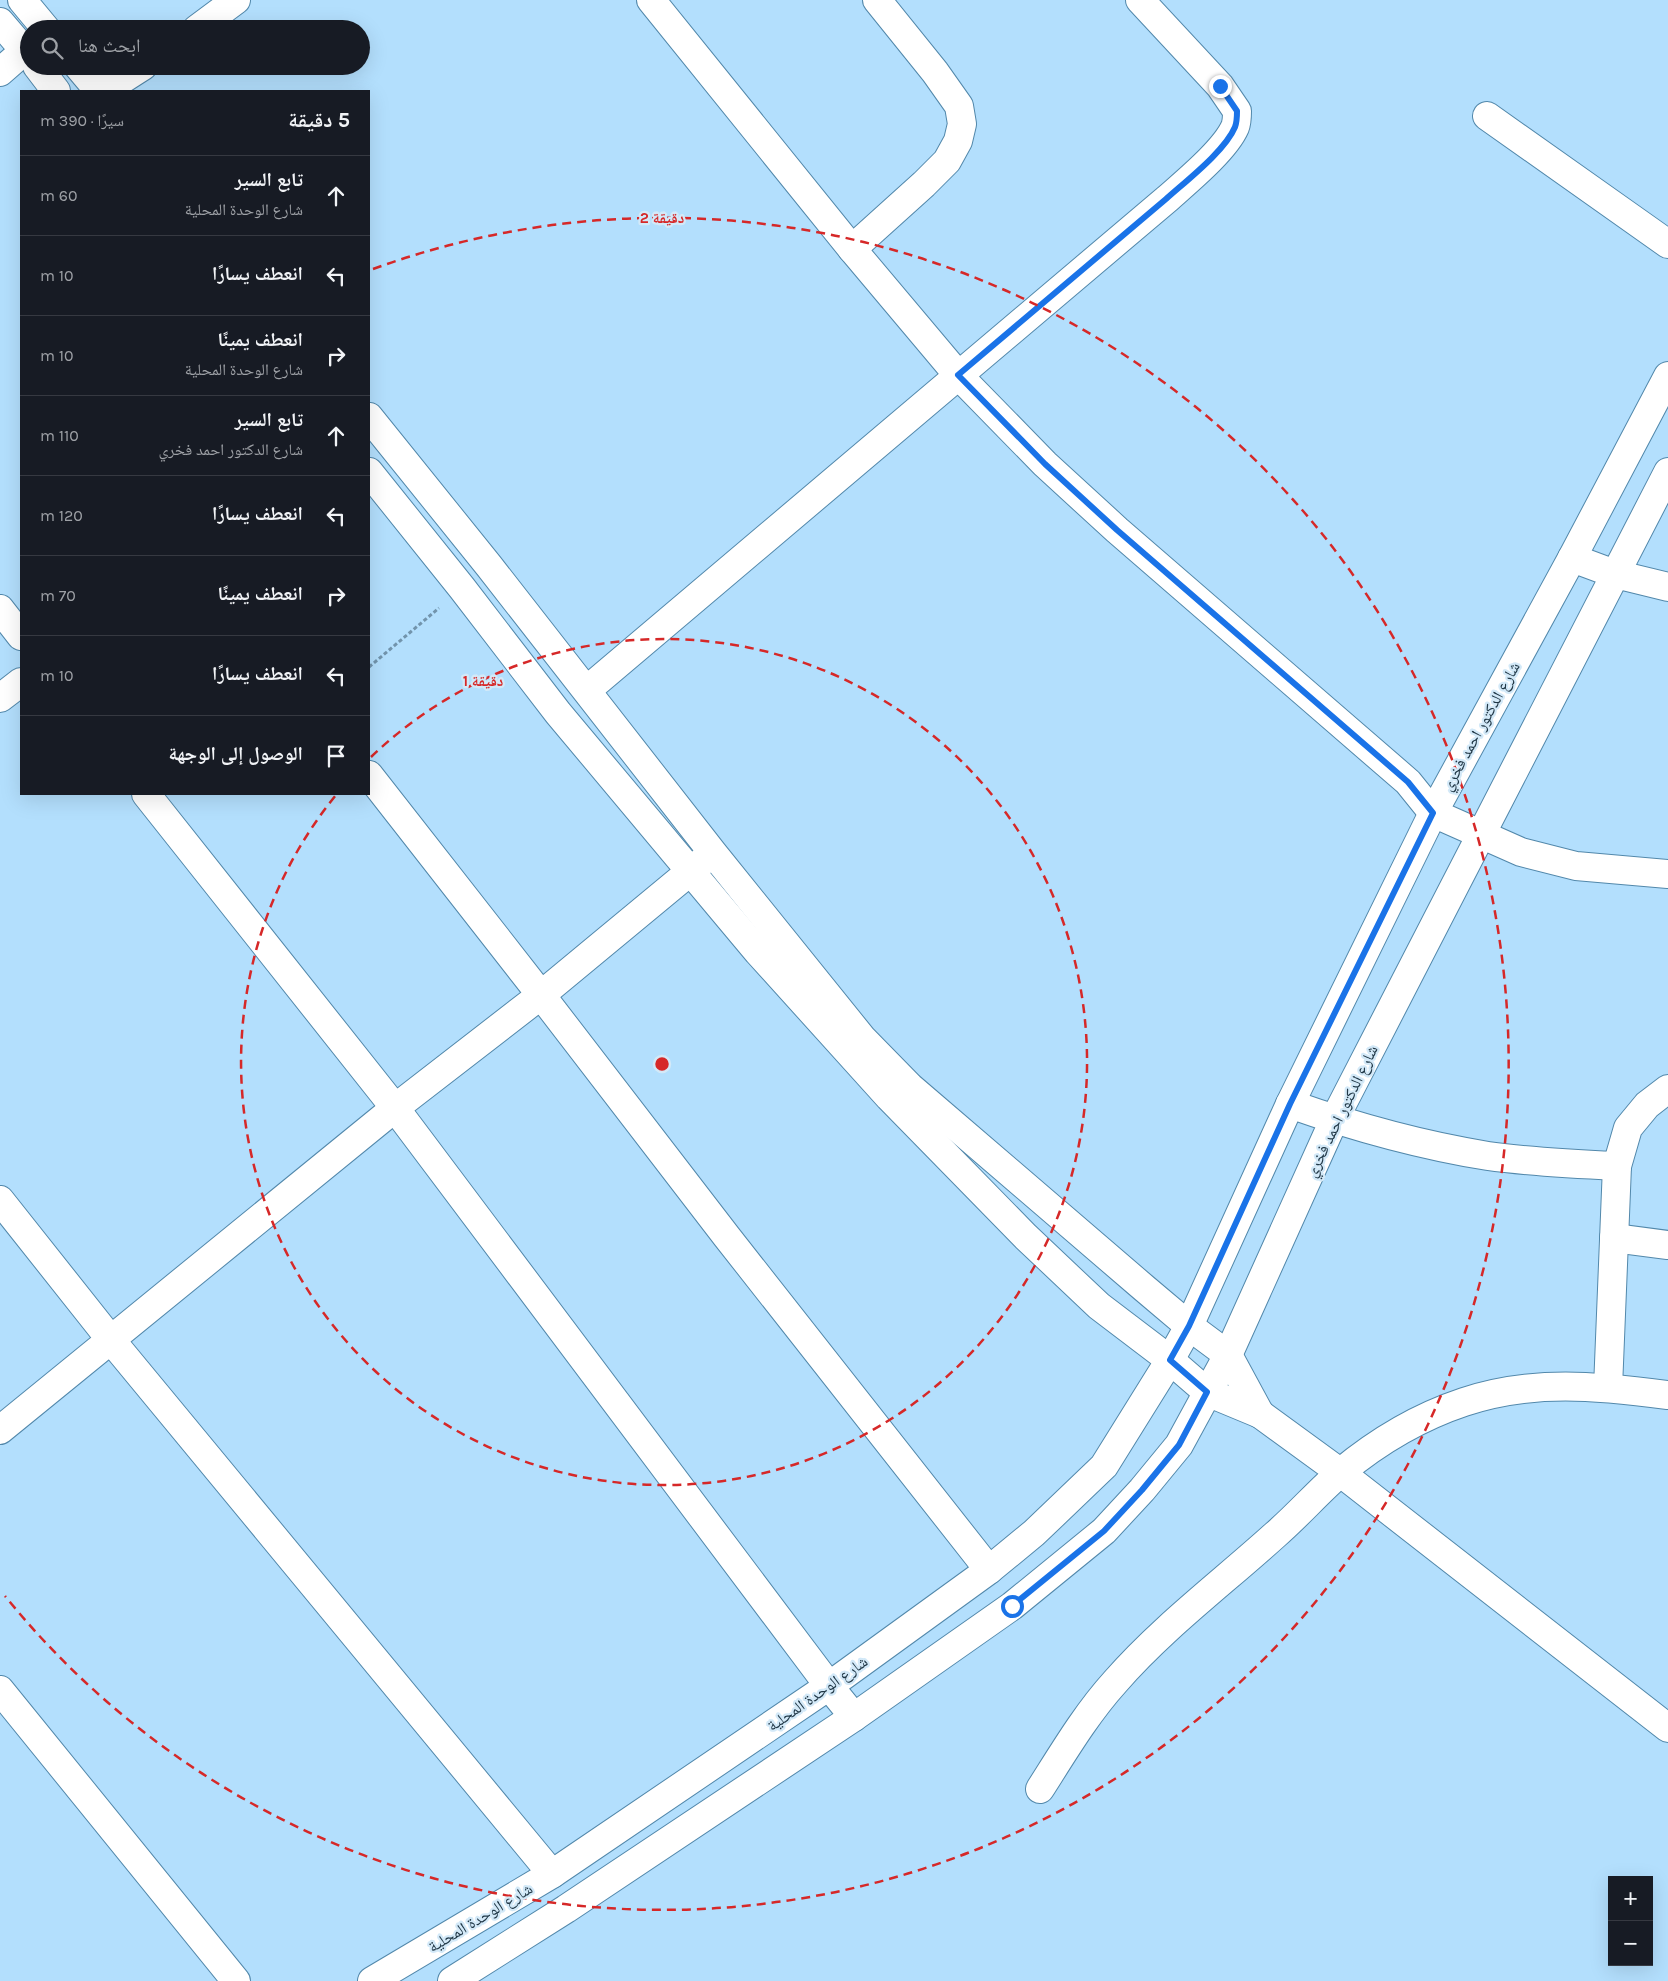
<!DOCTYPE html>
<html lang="ar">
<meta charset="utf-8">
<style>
body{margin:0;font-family:Karla,"Noto Naskh Arabic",sans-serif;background:#20242c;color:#f1f3f6;direction:rtl}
.controls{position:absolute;right:15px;bottom:15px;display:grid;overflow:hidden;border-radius:0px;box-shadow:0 5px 20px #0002}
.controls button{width:45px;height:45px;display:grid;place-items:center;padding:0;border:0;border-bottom:1px solid #363941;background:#171b24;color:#f1f3f6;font:25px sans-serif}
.stop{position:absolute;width:15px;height:15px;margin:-11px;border:4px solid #1a73e8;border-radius:50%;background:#fff}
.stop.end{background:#1a73e8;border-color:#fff;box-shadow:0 1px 5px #0008}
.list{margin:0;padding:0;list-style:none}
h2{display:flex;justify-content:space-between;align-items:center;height:65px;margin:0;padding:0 20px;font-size:21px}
h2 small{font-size:16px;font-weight:400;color:#9ea1a6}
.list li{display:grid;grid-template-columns:32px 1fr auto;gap:15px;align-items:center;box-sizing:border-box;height:80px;padding:0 20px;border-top:1px solid #363941}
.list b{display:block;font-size:19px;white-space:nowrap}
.list p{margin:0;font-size:16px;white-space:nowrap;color:#9ea1a6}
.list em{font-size:16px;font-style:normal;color:#9ea1a6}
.icon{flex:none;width:28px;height:28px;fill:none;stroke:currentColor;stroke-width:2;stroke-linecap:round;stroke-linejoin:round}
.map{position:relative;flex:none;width:1668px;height:1981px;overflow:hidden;direction:ltr}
.search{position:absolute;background:#171b24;box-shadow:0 5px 20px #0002;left:20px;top:20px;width:350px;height:55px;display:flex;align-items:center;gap:12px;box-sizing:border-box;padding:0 18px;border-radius:28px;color:#9ea1a6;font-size:19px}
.panel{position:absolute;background:#171b24;box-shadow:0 5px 20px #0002;left:20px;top:90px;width:350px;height:705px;border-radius:0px;direction:rtl}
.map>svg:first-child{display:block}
</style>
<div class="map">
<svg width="1668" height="1981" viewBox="0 0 1668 1981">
<rect width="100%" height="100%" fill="#b3dffd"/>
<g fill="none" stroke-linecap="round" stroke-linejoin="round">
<g stroke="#5288ab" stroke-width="30">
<g id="minor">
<polyline points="22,0 46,29"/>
<polyline points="651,0 852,249 958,375 1045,464 1117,530 1408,782 1433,813 1521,852 1576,866 1668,874"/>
<polyline points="0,22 29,56"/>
<polyline points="197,29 236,0"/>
<polyline points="37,66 56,91"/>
<polyline points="78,66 99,91"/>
<polyline points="0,72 24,51"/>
<polyline points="104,91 143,66"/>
<polyline points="1487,116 1668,244"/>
<polyline points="852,249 924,184 947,161 958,141 962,124 959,106 935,72 877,0"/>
<polyline points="369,417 489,566 713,853 862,1038 910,1087 1144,1288 1189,1326 1228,1355 1260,1414"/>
<polyline points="369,472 462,588 558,713 758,952 889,1097 1026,1237 1099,1306 1170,1360 1207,1392 1260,1414 1341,1473 1668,1728"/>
<polyline points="1572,558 1615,574 1668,587"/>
<polyline points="0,609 21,636"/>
<path d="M 587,690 L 1167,199 C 1186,182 1225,150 1235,127 C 1237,122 1237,116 1237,111 L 1220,86 L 1140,0"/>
<polyline points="0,698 21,682"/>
<polyline points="369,775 541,995 727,1237 989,1570"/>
<polyline points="146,794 395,1108 829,1686 854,1717"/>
<path d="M 1290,1104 C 1355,1127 1420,1145 1488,1156 C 1531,1162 1574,1164 1617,1166"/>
<polyline points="0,1200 111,1340 552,1874"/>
<polyline points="1614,1238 1668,1245"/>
<polyline points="1608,1388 1617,1166 1628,1128 1647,1105 1668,1089"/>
<polyline points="0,1430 395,1108 541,995 704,860"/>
<polyline points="0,1690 236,1981"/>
<path d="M 1040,1789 C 1063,1753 1086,1714 1115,1682 C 1162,1628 1222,1583 1275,1535 C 1298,1515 1318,1492 1341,1472 C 1377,1442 1419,1417 1464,1402 C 1533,1379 1598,1386 1668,1395"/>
<polyline points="372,1981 552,1874 829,1686 989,1570 1034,1533 1104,1466 1170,1360 1189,1326 1290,1104 1433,813 1572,558 1668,376"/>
<polyline points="452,1981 566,1909 854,1717 1012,1606 1104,1531 1142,1490 1179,1445 1228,1355 1334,1120 1668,472"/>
</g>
</g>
<polyline stroke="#7294ac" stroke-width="3" stroke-dasharray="4 2.5" stroke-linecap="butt" points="369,667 439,608"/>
<use href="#minor" stroke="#fff" stroke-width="28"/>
</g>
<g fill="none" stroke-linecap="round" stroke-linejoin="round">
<path stroke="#1a73e8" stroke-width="6" d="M 1012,1606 L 1104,1531 L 1142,1490 L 1179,1445 L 1207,1392 L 1170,1360 L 1189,1326 L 1290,1104 L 1433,813 L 1408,782 L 1117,530 L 1045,464 L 958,375 L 1166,199 C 1186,181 1225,151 1235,127 C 1237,122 1237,116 1237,111 L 1220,86"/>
</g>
<g fill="none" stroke="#d62828" stroke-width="2.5" stroke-dasharray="9 6">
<path d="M371 757A423 423 0 1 1 336 795"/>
<path d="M373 269A846 846 0 1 1 5 1596"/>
</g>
<g text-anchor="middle" stroke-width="4.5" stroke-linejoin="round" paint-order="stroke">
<g font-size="16" fill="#213847" stroke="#d3e9f8">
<text transform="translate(1480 726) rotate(-61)" y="6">شارع الدكتور احمد فخري</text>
<text transform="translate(1341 1111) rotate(-64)" y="6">شارع الدكتور احمد فخري</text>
<text transform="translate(817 1693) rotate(-35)" y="6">شارع الوحدة المحلية</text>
<text transform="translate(480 1917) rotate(-31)" y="6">شارع الوحدة المحلية</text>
</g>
</g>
<circle cx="662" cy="1064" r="8" fill="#d62828" stroke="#d3e9f8" stroke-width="2.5"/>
<g font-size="15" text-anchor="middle" font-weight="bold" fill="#d62828" stroke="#d3e9f8" stroke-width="4.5" stroke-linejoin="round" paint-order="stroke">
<text x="662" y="223">2 دقيقة</text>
<text x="483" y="686">1 دقيقة</text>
</g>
</svg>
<div class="controls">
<button>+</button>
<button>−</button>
</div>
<div class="stop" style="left:1012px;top:1606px"></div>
<div class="stop end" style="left:1220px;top:86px"></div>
<div class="search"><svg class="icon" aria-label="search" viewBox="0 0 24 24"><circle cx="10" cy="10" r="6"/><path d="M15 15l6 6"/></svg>ابحث هنا</div>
<section class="panel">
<h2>5 دقيقة<small>سيرًا · 390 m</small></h2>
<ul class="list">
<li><svg class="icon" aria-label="ahead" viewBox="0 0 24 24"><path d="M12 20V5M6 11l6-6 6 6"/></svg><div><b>تابع السير</b><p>شارع الوحدة المحلية</p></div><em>60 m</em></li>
<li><svg class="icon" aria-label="left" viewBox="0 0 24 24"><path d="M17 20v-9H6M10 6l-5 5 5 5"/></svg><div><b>انعطف يسارًا</b></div><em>10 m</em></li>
<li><svg class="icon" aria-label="right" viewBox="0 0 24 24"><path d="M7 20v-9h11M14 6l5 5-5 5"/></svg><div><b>انعطف يمينًا</b><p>شارع الوحدة المحلية</p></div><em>10 m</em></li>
<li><svg class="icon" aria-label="ahead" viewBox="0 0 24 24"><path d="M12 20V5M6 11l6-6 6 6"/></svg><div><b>تابع السير</b><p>شارع الدكتور احمد فخري</p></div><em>110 m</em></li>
<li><svg class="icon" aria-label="left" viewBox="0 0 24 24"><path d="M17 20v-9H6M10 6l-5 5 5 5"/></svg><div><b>انعطف يسارًا</b></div><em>120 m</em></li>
<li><svg class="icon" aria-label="right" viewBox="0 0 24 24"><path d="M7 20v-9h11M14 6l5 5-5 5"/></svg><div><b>انعطف يمينًا</b></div><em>70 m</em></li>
<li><svg class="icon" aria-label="left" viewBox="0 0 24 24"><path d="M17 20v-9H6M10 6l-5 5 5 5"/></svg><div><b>انعطف يسارًا</b></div><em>10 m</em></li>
<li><svg class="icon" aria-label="arrive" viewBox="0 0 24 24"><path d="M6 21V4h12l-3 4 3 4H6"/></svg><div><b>الوصول إلى الوجهة</b></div></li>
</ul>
</section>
</div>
